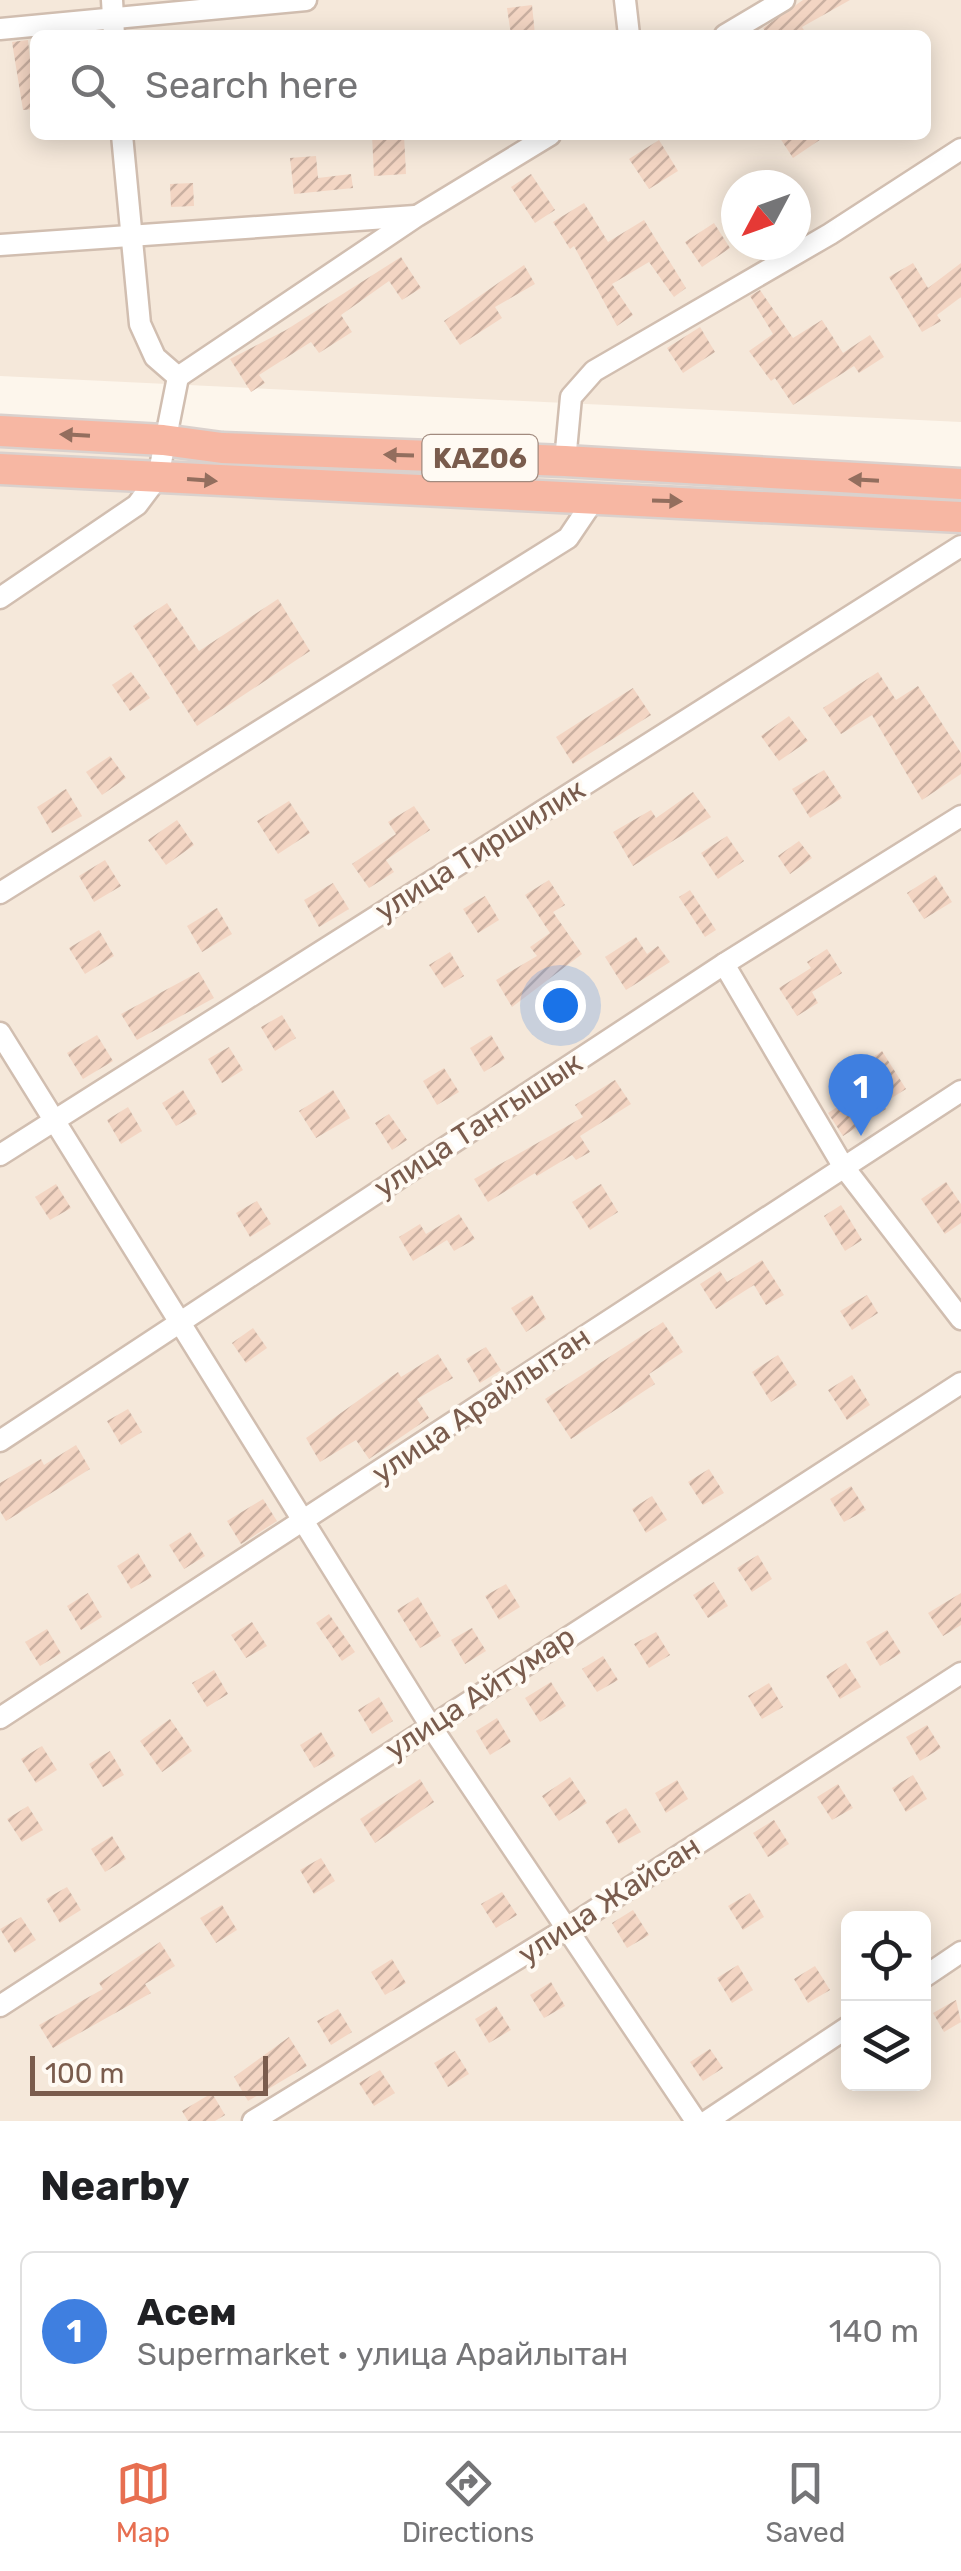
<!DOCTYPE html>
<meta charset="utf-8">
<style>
body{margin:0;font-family:Rubik,sans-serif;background:#f2f2f2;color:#202124}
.controls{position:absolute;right:30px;bottom:30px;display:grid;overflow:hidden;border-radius:15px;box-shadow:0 5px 25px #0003}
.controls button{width:90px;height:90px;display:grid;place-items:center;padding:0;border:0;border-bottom:2px solid #e0e0e0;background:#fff;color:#202124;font:50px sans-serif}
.compass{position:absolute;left:721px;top:170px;width:90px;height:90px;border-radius:50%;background:#fff;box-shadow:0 5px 25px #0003;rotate:229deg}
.scale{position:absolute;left:30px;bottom:25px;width:238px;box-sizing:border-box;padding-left:10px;border:5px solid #7a5c4d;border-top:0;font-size:28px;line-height:35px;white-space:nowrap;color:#7a5c4d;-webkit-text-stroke:8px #fffaf3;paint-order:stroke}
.you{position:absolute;left:560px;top:1005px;width:35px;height:35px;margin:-25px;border:8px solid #fff;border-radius:50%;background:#1a73e8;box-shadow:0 0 0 15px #1a73e833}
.badge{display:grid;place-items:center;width:65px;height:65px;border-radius:50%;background:#e76f51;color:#fff;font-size:32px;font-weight:700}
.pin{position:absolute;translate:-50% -82px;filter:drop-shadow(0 2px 5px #0008)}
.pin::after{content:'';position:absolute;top:52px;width:35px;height:30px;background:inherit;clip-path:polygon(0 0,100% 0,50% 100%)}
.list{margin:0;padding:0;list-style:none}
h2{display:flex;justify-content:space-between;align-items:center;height:130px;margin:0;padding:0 40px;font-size:42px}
h2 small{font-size:32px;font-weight:400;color:#757577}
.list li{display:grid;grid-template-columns:65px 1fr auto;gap:30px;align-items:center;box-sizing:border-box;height:160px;margin:0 20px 20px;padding:0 20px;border:2px solid #e0e0e0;border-radius:15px}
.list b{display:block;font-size:38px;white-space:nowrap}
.list p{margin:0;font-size:32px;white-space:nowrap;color:#757577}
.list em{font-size:32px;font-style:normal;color:#757577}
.icon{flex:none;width:55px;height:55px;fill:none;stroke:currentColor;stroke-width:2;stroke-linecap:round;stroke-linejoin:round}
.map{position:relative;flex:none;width:961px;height:2121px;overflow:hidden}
.search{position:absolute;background:#fff;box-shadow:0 5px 25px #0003;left:30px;right:30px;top:30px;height:110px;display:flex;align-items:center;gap:25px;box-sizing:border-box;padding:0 35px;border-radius:15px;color:#757577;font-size:38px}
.sheet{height:310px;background:#fff}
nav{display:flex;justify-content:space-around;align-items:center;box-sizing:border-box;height:140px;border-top:2px solid #e0e0e0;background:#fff;font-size:28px;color:#757577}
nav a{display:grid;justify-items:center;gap:5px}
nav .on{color:#e76f51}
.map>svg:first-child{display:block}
</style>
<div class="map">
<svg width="961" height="2121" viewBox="0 0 961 2121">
<defs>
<pattern id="building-hatch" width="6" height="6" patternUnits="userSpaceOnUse" patternTransform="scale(2.5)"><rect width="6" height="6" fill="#f3d5c3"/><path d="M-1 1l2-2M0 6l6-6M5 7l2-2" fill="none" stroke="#cab0a1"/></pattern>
</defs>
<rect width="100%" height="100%" fill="#fdf6ec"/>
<g fill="#f5e8da" fill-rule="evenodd">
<path d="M 0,0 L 961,0 L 961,422 L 0,376 ZM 35,35 L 926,35 L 926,135 L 35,135 ZM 736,185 L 796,185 L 796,245 L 736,245 Z"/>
<path d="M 0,437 L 961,475 L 961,2121 L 0,2121 ZM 848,1919 L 924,1919 L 924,2084 L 848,2084 Z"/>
</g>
<g fill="url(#building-hatch)">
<polygon points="803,0 850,0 802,27 807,35 767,35 763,28"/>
<polygon points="532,5 535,35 511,35 507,8"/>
<polygon points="28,40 35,109 23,110 12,42"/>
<polygon points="372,135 404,135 406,174 374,176"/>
<polygon points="778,135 827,135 793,158"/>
<polygon points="659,140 678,171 649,189 629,159"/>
<polygon points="316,156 318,178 351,174 353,188 294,194 290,158"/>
<polygon points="531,174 555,210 535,223 511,187"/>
<polygon points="193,183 194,206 171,207 170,184"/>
<polygon points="584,203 608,242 644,220 686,288 674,297 649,262 612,284 633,315 617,326 574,246 570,249 553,222"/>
<polygon points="714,223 730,248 702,267 685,242"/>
<polygon points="401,257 421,288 402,300 389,281 341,315 352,332 319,353 311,342 259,375 265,383 251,392 230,359 286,330"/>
<polygon points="913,263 928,288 961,263 961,297 937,315 941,321 922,332 889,277"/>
<polygon points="524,265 535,284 495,307 502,318 460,345 444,321"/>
<polygon points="760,290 793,338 822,320 843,353 870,335 884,357 859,373 854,366 793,405 775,378 771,381 749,351 773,334 750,296"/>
<polygon points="700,327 715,352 683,373 667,348"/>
<polygon points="278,599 310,651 197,726 133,626 167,603 199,651"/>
<polygon points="131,672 150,698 130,711 112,685"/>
<polygon points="878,672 896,700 918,686 961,753 961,774 922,800 872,715 841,734 823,708"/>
<polygon points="633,688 651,715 573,764 556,737"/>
<polygon points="789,716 808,741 779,761 761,736"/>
<polygon points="110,756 126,778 102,795 86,772"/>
<polygon points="824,770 842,798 810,818 792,789"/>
<polygon points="66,789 82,816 52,833 37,807"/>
<polygon points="693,792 711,817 633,866 613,832 651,810 656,818"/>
<polygon points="289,801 310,833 278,854 257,821"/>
<polygon points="414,806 430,830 386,860 394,872 369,888 352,864 396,834 388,822"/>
<polygon points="177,820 194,845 166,865 148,840"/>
<polygon points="727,836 744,861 718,879 701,853"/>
<polygon points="799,841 812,858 790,874 778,856"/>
<polygon points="105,860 121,886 94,902 79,876"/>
<polygon points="935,875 952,902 924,919 907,893"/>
<polygon points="549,880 565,905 553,912 582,954 512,1007 496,980 537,956 530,947 550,933 525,895"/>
<polygon points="333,883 349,909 319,927 304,900"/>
<polygon points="690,890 716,930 705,937 679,897"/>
<polygon points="485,896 499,920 478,933 463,909"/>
<polygon points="217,908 232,934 202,952 187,926"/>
<polygon points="99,930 114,956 85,974 69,948"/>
<polygon points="636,937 647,954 658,946 670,962 626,990 605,957"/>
<polygon points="827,949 842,973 812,992 818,1003 797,1016 779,988 811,968 807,962"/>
<polygon points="450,952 464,976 444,988 429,965"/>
<polygon points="199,972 214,998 137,1040 121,1014"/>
<polygon points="282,1015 296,1038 275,1051 261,1027"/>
<polygon points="97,1035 113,1061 83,1079 67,1053"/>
<polygon points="491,1035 505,1059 484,1072 470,1048"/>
<polygon points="229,1047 243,1070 222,1083 208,1059"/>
<polygon points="882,1051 906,1089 882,1104 886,1109 843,1136 828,1113 880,1079 868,1060"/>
<polygon points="444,1068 459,1092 437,1105 423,1081"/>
<polygon points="615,1080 631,1104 580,1136 590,1152 576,1160 572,1155 537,1176 535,1173 488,1202 474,1179 583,1117 575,1105"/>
<polygon points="183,1090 197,1114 176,1126 162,1103"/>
<polygon points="333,1090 350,1118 316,1138 299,1111"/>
<polygon points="128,1107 142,1131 121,1144 107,1120"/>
<polygon points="389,1114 407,1140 392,1150 375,1123"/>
<polygon points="946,1182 961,1204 961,1223 945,1234 921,1199"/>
<polygon points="56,1184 71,1208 50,1220 35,1197"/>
<polygon points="601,1184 618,1212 590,1230 572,1202"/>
<polygon points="257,1201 271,1224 250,1237 236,1213"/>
<polygon points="841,1205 862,1240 845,1251 824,1216"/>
<polygon points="459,1214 475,1239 454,1251 447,1240 413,1261 399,1237 420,1224 426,1234"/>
<polygon points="762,1260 784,1295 766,1305 754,1285 716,1309 700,1284 720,1271 727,1282"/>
<polygon points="532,1295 546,1319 526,1332 511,1308"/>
<polygon points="867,1295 878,1313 852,1330 840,1311"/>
<polygon points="663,1322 683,1352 649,1374 655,1384 571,1439 545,1399"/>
<polygon points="253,1328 267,1348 246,1363 232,1343"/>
<polygon points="486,1347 501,1370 480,1383 466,1359"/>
<polygon points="438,1354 453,1378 417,1399 429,1418 369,1459 356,1440 320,1462 306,1438 398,1372 401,1377"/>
<polygon points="778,1355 797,1385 771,1402 752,1372"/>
<polygon points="852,1375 870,1405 847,1420 828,1390"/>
<polygon points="128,1409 142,1432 121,1445 107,1421"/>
<polygon points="76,1445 90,1469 6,1521 0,1511 0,1483 41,1459 44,1465"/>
<polygon points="709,1469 724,1493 703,1505 688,1482"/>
<polygon points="851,1486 866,1510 844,1522 830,1499"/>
<polygon points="652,1496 667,1520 646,1533 632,1509"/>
<polygon points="263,1499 277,1521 241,1544 227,1521"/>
<polygon points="190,1532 205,1556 184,1569 169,1545"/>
<polygon points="138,1553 152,1577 131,1589 117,1566"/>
<polygon points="758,1555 772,1579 752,1592 737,1568"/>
<polygon points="714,1582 728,1606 708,1618 693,1595"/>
<polygon points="506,1584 520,1607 499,1620 485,1596"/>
<polygon points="88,1593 102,1617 81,1630 67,1606"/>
<polygon points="961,1593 961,1625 943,1636 928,1613"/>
<polygon points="418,1597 441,1636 420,1648 397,1610"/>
<polygon points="329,1614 355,1652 342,1661 316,1623"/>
<polygon points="252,1622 267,1646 246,1658 231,1635"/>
<polygon points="472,1628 486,1651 465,1664 451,1640"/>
<polygon points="47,1629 61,1653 40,1666 25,1642"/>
<polygon points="887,1630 901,1653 880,1666 866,1642"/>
<polygon points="656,1632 670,1655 649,1668 634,1644"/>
<polygon points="603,1656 618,1680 597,1692 582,1669"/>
<polygon points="846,1663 861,1687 840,1699 826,1676"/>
<polygon points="214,1670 228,1694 207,1707 192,1683"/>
<polygon points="551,1682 566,1706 540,1722 525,1698"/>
<polygon points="769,1683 783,1707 762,1719 748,1696"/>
<polygon points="379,1697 393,1721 372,1734 358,1710"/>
<polygon points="497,1718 511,1742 490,1755 476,1731"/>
<polygon points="170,1719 192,1751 162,1772 140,1741"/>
<polygon points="927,1725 941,1748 920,1761 906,1737"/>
<polygon points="321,1732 335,1756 314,1768 300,1745"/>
<polygon points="42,1746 57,1770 36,1783 21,1759"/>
<polygon points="110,1751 124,1775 103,1787 89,1764"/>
<polygon points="913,1775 927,1799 906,1812 892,1788"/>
<polygon points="570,1777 587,1803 559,1821 542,1796"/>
<polygon points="420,1779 434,1802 375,1843 360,1819"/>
<polygon points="677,1780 688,1799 666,1813 655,1793"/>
<polygon points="838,1784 853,1808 832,1820 817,1797"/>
<polygon points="28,1806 43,1830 22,1842 7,1819"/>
<polygon points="626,1808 641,1832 619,1844 605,1821"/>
<polygon points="774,1820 789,1844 768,1857 753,1833"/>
<polygon points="112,1836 126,1859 105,1872 91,1849"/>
<polygon points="321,1858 335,1881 314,1894 300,1870"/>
<polygon points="67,1887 81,1910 60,1923 46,1899"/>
<polygon points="502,1892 517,1915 496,1928 481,1904"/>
<polygon points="750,1893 764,1917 743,1930 728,1906"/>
<polygon points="222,1905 237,1930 216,1943 200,1918"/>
<polygon points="633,1910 649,1935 627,1948 612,1923"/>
<polygon points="21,1917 36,1940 15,1953 0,1929"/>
<polygon points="160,1942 175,1966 145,1984 151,1993 53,2048 39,2025 103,1989 99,1983"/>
<polygon points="392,1959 406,1983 385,1995 371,1972"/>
<polygon points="738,1965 753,1990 732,2003 717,1978"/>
<polygon points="815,1966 830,1990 808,2003 794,1979"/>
<polygon points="551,1982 565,2006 544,2018 530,1995"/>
<polygon points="956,2000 961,2022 944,2032 933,2013"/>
<polygon points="496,2006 511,2030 489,2043 475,2019"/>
<polygon points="338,2009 352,2032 331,2045 317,2021"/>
<polygon points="289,2037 307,2066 248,2101 234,2077"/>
<polygon points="710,2049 723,2068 703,2081 690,2062"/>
<polygon points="455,2051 469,2074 448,2087 434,2063"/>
<polygon points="380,2070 395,2093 374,2106 359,2083"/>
<polygon points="212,2093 225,2115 215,2121 188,2121 182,2111"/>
</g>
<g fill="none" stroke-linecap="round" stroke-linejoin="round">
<g stroke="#d1beb0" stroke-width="25">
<g id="minor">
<polyline points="112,0 114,35"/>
<polyline points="625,0 629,35"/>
<polyline points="0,29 306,0"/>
<polyline points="725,35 784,0"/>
<polyline points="0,245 415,216"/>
<polyline points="178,377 417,216 550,135"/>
<polyline points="565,461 571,397 594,371 830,234 961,149"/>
<polyline points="0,598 137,505 158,477 178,377 155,357 140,324 122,135"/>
<polyline points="0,893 568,538 595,498"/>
<polyline points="724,964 843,1166 961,1319"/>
<polyline points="0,1033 430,1725 696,2121"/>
<polyline points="0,1155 961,546"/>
<polyline points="0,1441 724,964 961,816"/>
<polyline points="0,1718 961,1091"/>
<polyline points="924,1977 961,1952"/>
<polyline points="0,2006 961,1383"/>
<polyline points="253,2121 569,1927 961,1673"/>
<polyline points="707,2121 848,2027"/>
</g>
</g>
<g stroke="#dad1cd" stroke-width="35">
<g id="highway">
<polyline points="0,431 163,440 222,448 565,461 961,484"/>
<polyline points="0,469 961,517"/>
</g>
</g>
<use href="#minor" stroke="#fff" stroke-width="20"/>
<use href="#highway" stroke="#f7b7a3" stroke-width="30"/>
</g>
<defs><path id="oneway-solid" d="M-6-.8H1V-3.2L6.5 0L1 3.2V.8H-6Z" transform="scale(2.5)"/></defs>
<g fill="#936e5e">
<use href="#oneway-solid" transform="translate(75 435) rotate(-177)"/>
<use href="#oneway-solid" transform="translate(399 455) rotate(-178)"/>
<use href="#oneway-solid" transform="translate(202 480) rotate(4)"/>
<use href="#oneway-solid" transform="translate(864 480) rotate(-177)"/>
<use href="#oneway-solid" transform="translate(667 501) rotate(2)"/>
</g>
<g text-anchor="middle" stroke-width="8" stroke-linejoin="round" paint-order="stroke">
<rect fill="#fffaf3" stroke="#a28b7f" stroke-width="2.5" x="422.5" y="435" width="115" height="46" rx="8"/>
<g font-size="28" font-weight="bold" fill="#7a5c4d">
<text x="480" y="468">KАZ06</text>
</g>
<g font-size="30" fill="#7a5c4d" stroke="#fffaf3">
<text transform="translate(480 850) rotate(-32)" y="10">улица Тиршилик</text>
<text transform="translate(478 1125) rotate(-33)" y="10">улица Тангышык</text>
<text transform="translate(481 1405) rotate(-34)" y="10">улица Арайлытан</text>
<text transform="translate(480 1693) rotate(-33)" y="10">улица Айтумар</text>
<text transform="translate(609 1900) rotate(-33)" y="10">улица Жайсан</text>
</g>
</g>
</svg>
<div class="controls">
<button><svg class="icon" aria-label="locate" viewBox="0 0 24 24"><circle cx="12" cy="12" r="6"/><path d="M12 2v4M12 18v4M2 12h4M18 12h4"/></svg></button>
<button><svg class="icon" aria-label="layers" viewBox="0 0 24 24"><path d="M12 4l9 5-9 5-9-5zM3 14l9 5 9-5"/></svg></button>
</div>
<svg class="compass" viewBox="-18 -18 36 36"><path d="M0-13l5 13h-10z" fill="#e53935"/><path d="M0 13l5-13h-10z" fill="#757577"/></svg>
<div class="scale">100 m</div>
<div class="you"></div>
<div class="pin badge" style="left:861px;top:1136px;background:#3f7fe0">1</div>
<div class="search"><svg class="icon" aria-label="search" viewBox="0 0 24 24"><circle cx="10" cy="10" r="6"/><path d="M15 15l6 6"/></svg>Search here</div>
</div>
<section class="sheet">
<h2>Nearby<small></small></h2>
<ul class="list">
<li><span class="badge" style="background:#3f7fe0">1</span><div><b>Асем</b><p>Supermarket · улица Арайлытан</p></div><em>140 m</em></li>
</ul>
</section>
<nav>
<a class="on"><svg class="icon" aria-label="map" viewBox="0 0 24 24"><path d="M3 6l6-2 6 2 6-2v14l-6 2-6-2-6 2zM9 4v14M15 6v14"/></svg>Map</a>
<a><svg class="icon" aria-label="directions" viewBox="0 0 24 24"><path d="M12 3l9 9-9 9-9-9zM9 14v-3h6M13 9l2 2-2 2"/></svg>Directions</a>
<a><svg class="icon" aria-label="saved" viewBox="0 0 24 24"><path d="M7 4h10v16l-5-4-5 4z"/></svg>Saved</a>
</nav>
